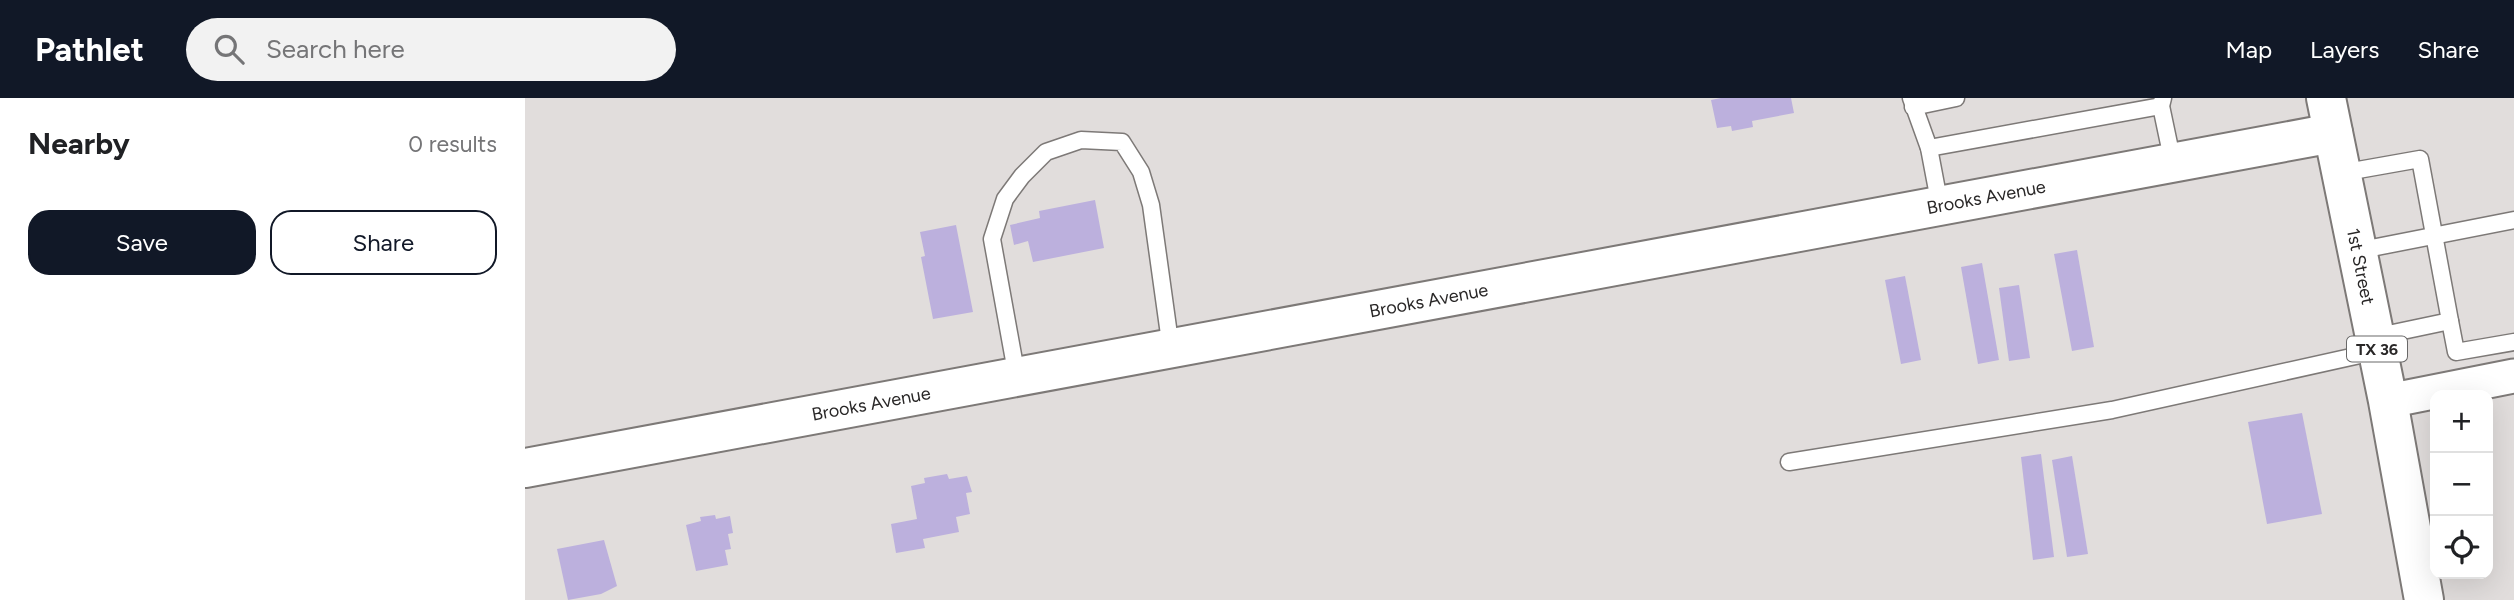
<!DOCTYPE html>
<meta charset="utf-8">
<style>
body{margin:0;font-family:Figtree,sans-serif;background:#f2f2f2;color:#202124}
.controls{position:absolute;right:21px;bottom:21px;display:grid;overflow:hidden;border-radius:14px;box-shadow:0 7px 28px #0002}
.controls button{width:63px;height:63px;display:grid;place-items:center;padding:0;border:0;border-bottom:2px solid #e0e0e0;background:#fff;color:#202124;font:35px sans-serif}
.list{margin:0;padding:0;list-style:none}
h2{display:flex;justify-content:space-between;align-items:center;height:91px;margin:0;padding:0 28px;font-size:30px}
h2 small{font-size:23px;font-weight:400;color:#757577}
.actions{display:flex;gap:14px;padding:21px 28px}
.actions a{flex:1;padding:16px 0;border:2px solid #111827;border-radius:21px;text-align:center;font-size:24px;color:#111827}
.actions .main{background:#111827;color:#fff}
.icon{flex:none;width:38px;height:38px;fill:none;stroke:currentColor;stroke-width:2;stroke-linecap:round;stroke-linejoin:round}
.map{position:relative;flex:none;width:1989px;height:502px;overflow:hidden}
header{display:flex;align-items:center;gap:42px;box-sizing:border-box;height:98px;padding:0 35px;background:#111827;color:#fff}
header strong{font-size:33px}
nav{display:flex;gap:38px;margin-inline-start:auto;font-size:24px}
.search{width:490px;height:63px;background:#f2f2f2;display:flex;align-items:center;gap:18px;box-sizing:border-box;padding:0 24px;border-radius:38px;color:#757577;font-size:26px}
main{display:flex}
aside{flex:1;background:#fff}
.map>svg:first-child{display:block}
</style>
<header>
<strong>Pathlet</strong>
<div class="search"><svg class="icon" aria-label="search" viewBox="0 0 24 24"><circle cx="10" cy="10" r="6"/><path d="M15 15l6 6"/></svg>Search here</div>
<nav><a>Map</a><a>Layers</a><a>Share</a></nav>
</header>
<main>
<aside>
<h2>Nearby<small>0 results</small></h2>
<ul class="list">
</ul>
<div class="actions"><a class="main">Save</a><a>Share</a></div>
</aside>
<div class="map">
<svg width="1989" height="502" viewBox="0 0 1989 502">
<rect width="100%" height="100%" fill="#e1dddc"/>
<g fill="#bcb0dd">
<polygon points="1196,0 1266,0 1269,15 1227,23 1228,29 1207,33 1206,28 1192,30 1186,2"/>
<polygon points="570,102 579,150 508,164 503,143 489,147 485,127 515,120 514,113"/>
<polygon points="431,127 448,214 408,221 396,159 400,158 395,134"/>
<polygon points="1552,152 1569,249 1547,253 1529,156"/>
<polygon points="1457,165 1474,262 1453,266 1436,169"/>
<polygon points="1380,178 1396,262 1376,266 1360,182"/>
<polygon points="1494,187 1505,260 1484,263 1474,190"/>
<polygon points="1777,315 1797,416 1742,426 1723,324"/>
<polygon points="1516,356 1529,459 1508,462 1496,359"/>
<polygon points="1547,358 1563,456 1542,459 1527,362"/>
<polygon points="422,376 424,381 442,378 447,394 441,395 445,416 431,419 434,434 398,441 400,450 371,455 366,426 392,421 386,388 400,385 399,380"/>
<polygon points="190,417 191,421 205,418 208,435 203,436 206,451 200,452 203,467 171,473 161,427 176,423 175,419"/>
<polygon points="79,442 92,488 76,496 43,502 32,451"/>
</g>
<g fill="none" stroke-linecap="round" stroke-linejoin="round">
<g stroke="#7d7977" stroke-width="19">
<g id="lane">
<polyline points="1386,0 1404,50 1415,108"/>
<polyline points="1638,0 1636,8 1648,65"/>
<polyline points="1388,9 1431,0"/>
<polyline points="1404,50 1636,8"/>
<polyline points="1816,75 1895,61 1925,223 1849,239"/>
<polyline points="1831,153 1989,122"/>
<polyline points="1925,223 1931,254 1989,244"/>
<polyline points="492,279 467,141 480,101 497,78 521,54 556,42 597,44 616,74 626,107 646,251"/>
<polyline points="1264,364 1587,312 1853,253"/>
</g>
</g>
<g stroke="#7d7977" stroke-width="37">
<polyline id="street" points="1863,303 1989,278"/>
</g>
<g stroke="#7d7977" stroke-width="42">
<g id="secondary">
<path id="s1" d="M 0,370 L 1808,35"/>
</g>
</g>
<g stroke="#7d7977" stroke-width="42">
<g id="primary">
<path id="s2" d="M 1801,0 L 1863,303 L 1899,502"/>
</g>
</g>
<use href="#lane" stroke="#fff" stroke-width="16"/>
<use href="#street" stroke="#fff" stroke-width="33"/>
<use href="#secondary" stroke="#fff" stroke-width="38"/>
<use href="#primary" stroke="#fff" stroke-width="38"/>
</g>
<g text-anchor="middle" stroke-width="7" stroke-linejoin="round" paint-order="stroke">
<rect fill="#fff" stroke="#696868" stroke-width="2" x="1822" y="238.5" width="60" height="25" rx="5"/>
<g font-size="16" font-weight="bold" fill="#292727">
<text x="1852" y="257">TX 36</text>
</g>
<g font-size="18" fill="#292727" stroke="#fff">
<text dy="6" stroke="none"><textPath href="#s1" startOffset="1486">Brooks Avenue</textPath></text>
<text dy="6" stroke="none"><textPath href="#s2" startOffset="172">1st Street</textPath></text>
<text dy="6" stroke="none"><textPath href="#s1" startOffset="919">Brooks Avenue</textPath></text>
<text dy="6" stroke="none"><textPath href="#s1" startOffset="352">Brooks Avenue</textPath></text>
</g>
</g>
</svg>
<div class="controls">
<button>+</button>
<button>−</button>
<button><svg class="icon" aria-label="locate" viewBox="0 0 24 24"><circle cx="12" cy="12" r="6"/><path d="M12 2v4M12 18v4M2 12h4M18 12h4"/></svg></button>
</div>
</div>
</main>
